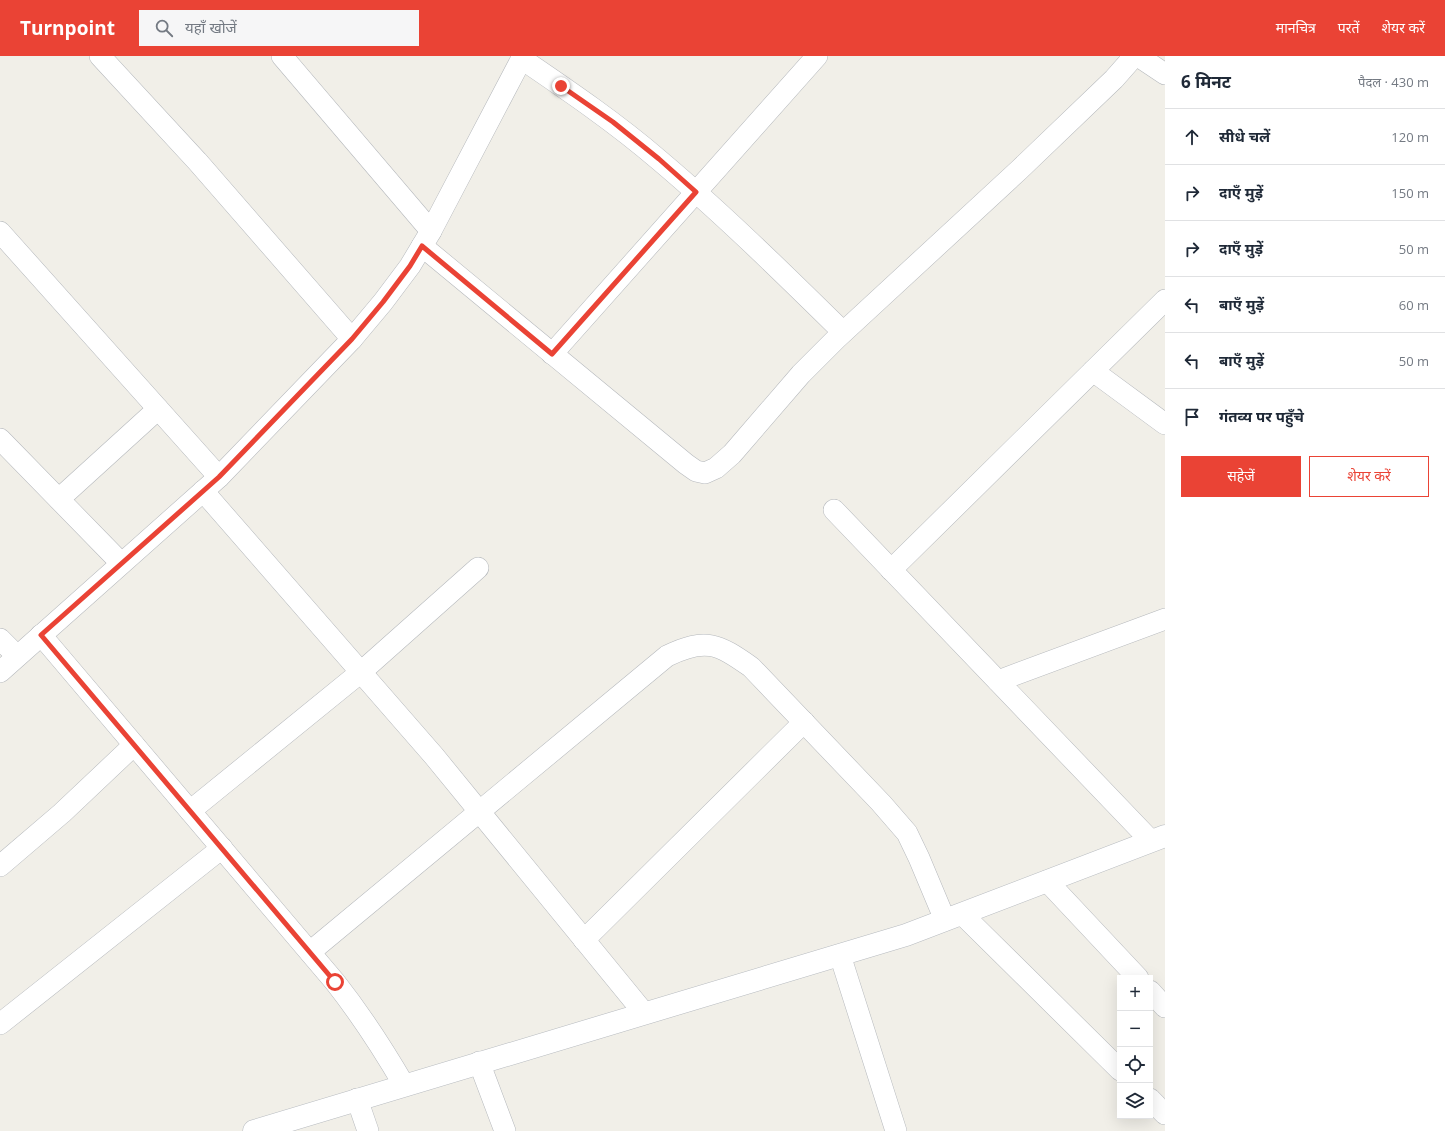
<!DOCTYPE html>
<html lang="hi">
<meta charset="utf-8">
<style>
body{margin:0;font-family:"Open Sans","Noto Sans Devanagari",sans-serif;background:#f6f6f7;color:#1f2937}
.controls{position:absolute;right:12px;bottom:12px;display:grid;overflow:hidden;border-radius:0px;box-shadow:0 4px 16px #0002}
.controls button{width:36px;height:36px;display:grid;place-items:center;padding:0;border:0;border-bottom:1px solid #e0e1e3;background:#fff;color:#1f2937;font:20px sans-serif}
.stop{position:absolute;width:12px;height:12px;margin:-9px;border:3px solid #ea4335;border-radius:50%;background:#fff}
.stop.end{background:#ea4335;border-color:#fff;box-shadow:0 1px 4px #0008}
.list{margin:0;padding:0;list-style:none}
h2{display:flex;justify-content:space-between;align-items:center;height:52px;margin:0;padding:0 16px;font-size:17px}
h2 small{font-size:13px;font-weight:400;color:#747a83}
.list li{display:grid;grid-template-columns:26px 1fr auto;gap:12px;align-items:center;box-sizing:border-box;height:56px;padding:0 16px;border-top:1px solid #e0e1e3}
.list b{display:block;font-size:15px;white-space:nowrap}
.list em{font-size:13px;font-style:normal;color:#747a83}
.actions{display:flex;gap:8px;padding:12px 16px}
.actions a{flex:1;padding:9px 0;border:1px solid #ea4335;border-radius:0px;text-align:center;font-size:14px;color:#ea4335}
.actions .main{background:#ea4335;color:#fff}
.icon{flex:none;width:22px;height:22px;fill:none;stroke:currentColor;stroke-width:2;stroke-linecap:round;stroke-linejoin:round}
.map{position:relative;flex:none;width:1165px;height:1075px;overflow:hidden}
header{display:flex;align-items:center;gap:24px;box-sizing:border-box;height:56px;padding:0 20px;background:#ea4335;color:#fff}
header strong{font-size:19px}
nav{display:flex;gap:22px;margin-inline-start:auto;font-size:14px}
.search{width:280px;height:36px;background:#f6f6f7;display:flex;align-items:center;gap:10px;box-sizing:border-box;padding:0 14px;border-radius:0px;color:#747a83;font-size:15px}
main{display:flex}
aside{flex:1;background:#fff}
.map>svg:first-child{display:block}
</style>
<header>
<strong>Turnpoint</strong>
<div class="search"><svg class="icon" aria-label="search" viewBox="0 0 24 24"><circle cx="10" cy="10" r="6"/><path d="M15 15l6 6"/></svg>यहाँ खोजें</div>
<nav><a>मानचित्र</a><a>परतें</a><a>शेयर करें</a></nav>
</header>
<main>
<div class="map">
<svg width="1165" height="1075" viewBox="0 0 1165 1075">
<rect width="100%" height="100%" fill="#f1efe8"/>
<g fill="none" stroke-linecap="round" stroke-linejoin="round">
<g stroke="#b5b8bc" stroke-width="22">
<g id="street">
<polyline points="100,0 197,105 352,283"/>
<polyline points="282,0 431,175"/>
<polyline points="1138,0 1165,18"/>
<path d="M 522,3 C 569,35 616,67 659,104 C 723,158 783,217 843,276"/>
<polyline points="0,176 219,421"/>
<polyline points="422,190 686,408 696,415 705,417 716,412 732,398 801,318 836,283 1019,114 1114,23 1129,6 1131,0"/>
<polyline points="552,298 817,0"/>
<polyline points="1093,315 1165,368"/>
<polyline points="0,383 121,507"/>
<polyline points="203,435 434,700 644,957"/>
<polyline points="59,443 158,353"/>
<polyline points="834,454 1151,785"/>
<polyline points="891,514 1165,244"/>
<path d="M 41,579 L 335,926 C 361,959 383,993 404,1029"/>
<polyline points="0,583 17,600"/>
<polyline points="0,616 219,421 352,283 383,246 410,210 431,175 523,0"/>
<polyline points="998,625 1165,563"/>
<polyline points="190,755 361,616 478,512"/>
<polyline points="0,810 62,757 134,689"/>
<polyline points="1047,825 1138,922"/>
<polyline points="962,858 1120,1014"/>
<polyline points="584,884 804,666"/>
<path d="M 310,896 L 667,600 C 706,581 718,588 751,611 L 881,747 L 907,777 L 919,802 L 945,864"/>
<polyline points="840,899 896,1075"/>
<polyline points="1150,935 1165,951"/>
<polyline points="0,968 222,792"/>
<polyline points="479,1006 505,1075"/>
<polyline points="357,1043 368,1075"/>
<polyline points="1150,1043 1165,1058"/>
</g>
</g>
<g stroke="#b6babf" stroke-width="23">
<polyline id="secondary" points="254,1075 906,879 1165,780"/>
</g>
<use href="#street" stroke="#fff" stroke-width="21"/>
<use href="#secondary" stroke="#fff" stroke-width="22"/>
</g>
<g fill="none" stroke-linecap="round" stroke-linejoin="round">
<polyline stroke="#ea4335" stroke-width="5" points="335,926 41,579 219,421 352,283 383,246 410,210 422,190 552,298 696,136 659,103 613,66 561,30"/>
</g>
</svg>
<div class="controls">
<button>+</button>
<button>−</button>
<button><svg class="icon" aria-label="locate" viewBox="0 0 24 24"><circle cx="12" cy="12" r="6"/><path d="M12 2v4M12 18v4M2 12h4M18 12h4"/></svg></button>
<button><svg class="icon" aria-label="layers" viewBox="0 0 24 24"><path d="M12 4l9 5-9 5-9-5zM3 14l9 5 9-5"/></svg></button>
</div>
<div class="stop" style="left:335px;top:926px"></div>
<div class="stop end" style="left:561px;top:30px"></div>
</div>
<aside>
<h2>6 मिनट<small>पैदल · 430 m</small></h2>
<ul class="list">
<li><svg class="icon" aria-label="ahead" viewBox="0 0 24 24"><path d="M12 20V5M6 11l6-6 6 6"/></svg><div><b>सीधे चलें</b></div><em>120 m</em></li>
<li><svg class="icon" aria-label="right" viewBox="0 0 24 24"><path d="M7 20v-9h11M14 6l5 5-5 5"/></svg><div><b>दाएँ मुड़ें</b></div><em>150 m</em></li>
<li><svg class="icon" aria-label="right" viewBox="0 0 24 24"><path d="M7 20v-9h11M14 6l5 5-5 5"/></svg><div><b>दाएँ मुड़ें</b></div><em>50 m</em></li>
<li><svg class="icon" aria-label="left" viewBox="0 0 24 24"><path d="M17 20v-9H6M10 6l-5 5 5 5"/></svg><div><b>बाएँ मुड़ें</b></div><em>60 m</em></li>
<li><svg class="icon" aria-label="left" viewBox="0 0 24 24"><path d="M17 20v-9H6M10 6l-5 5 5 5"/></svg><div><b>बाएँ मुड़ें</b></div><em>50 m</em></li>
<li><svg class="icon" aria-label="arrive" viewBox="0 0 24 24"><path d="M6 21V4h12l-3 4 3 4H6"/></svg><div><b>गंतव्य पर पहुँचे</b></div></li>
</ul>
<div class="actions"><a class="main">सहेजें</a><a>शेयर करें</a></div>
</aside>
</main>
